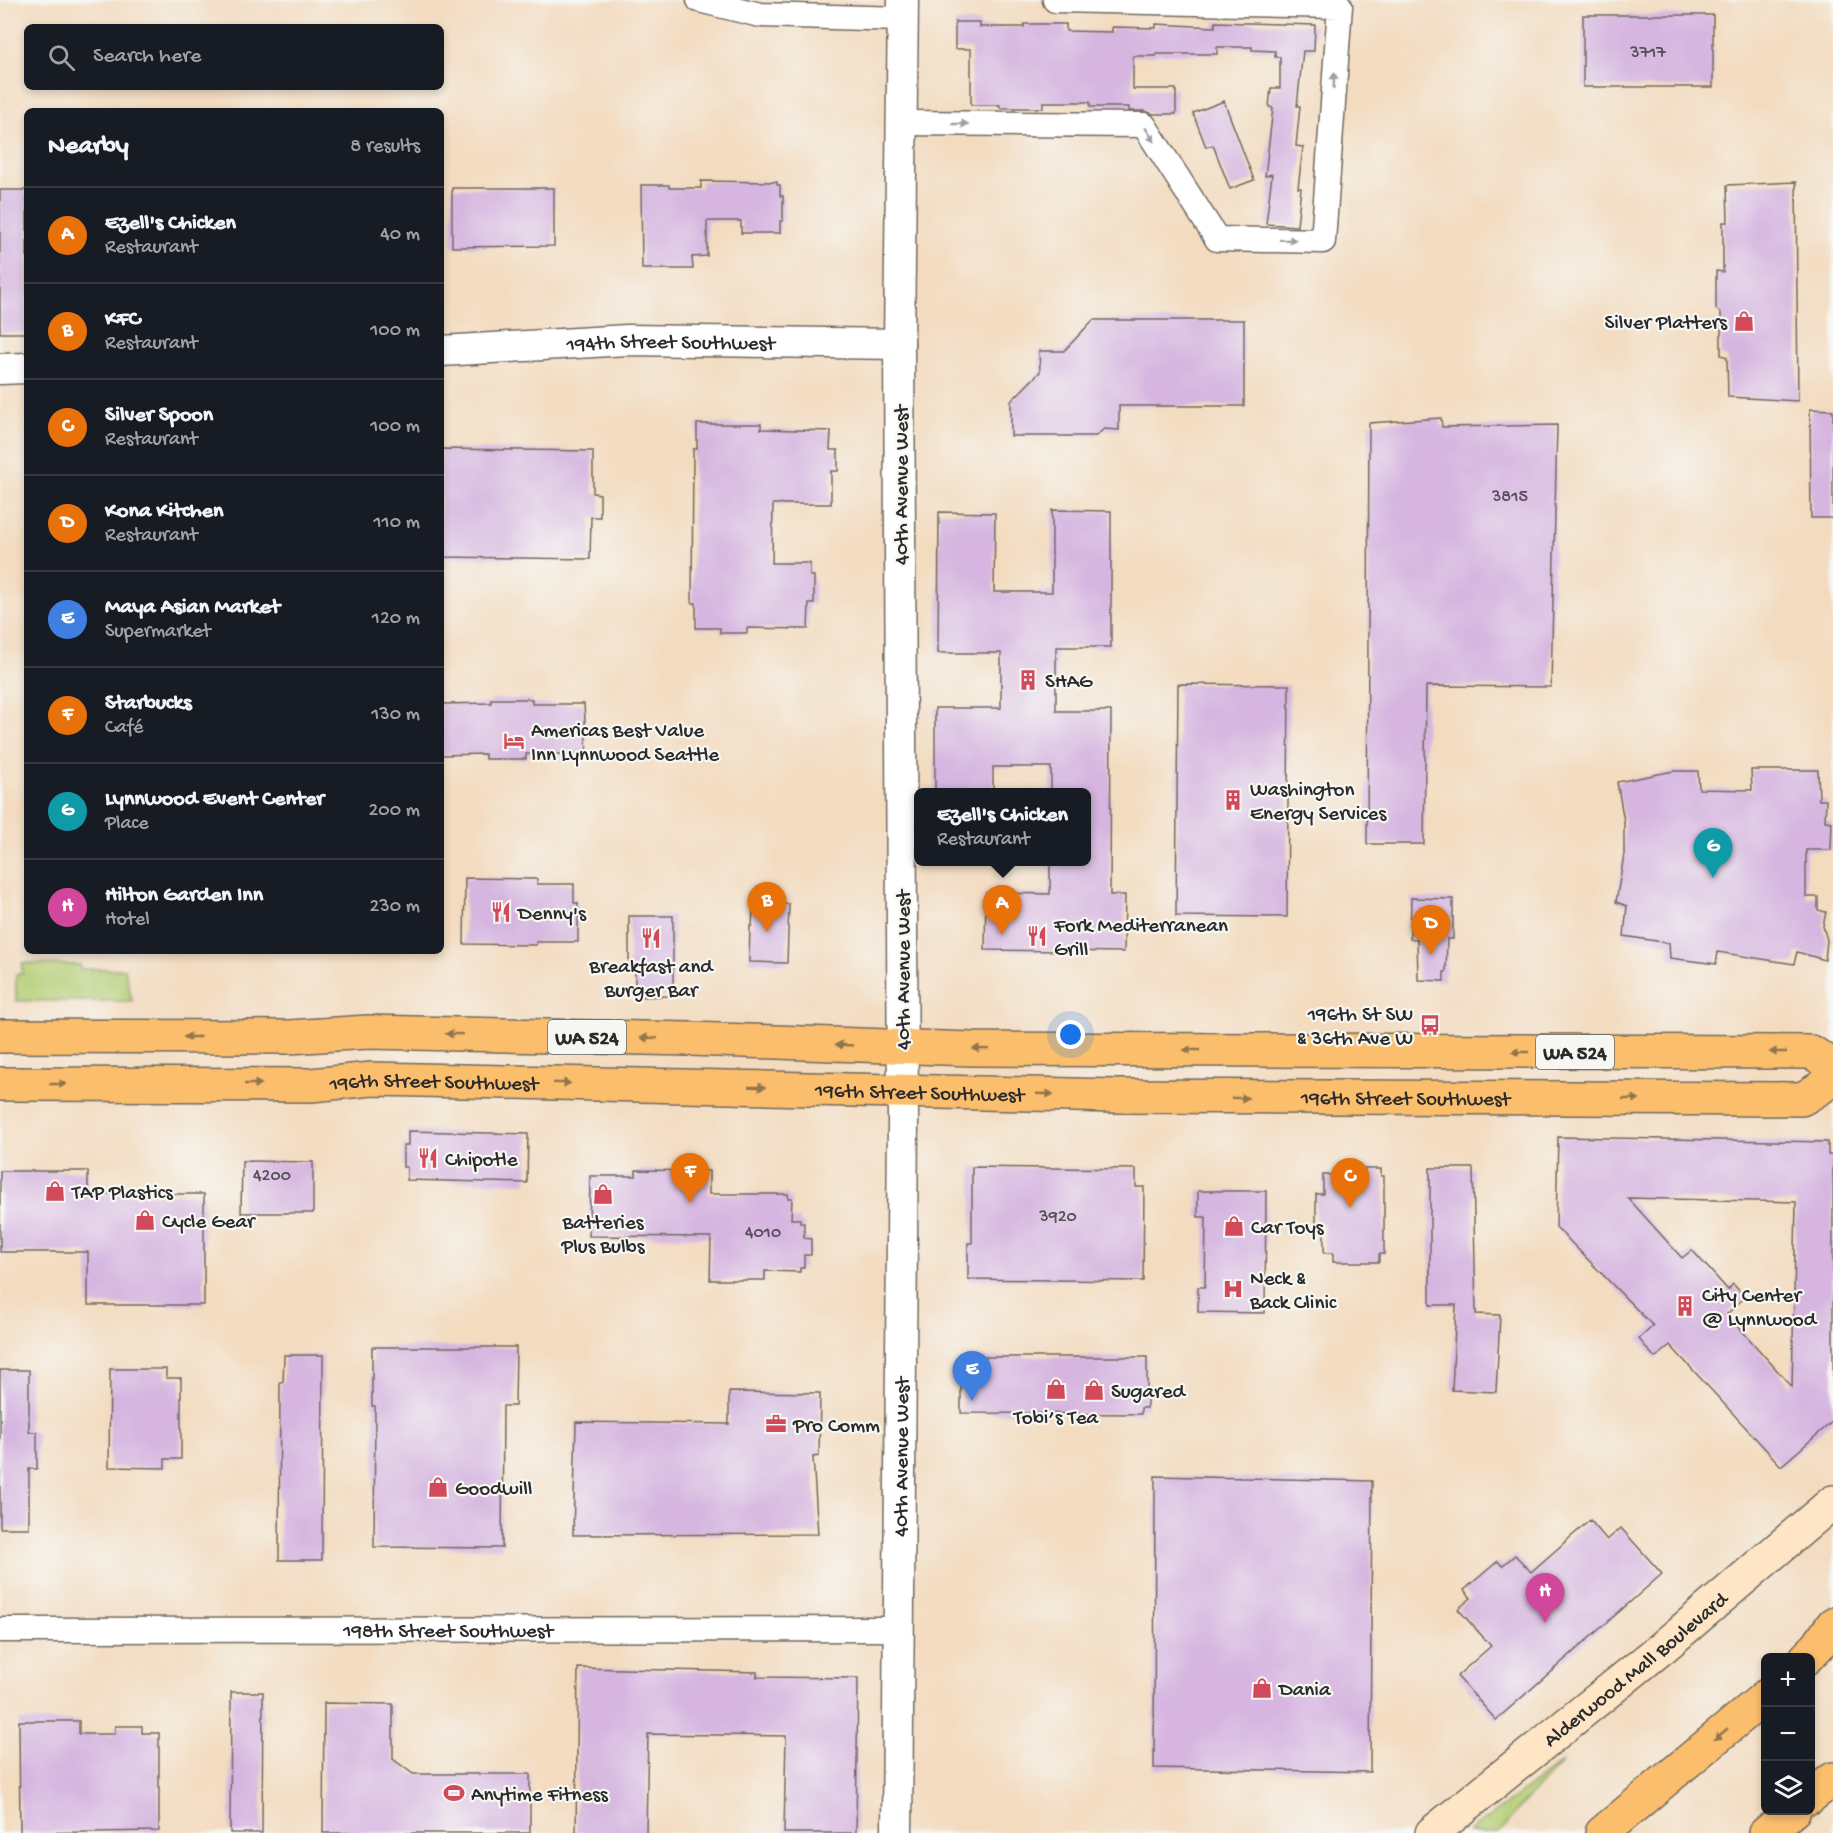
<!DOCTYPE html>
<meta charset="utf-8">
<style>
body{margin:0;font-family:"Gochi Hand",sans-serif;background:#242831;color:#f1f3f6}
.controls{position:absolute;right:18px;bottom:18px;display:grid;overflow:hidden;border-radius:9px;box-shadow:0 3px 9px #0003}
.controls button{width:54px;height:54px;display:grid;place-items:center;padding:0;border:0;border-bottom:2px solid #363941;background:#171b24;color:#f1f3f6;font:30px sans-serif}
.you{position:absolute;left:1071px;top:1035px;width:21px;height:21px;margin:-15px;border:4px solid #fff;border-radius:50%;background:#1a73e8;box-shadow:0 0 0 9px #1a73e833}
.badge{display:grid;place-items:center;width:39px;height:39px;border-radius:50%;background:#b45309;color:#fff;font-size:20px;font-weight:700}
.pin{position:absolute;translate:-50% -50px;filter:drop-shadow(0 2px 3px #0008)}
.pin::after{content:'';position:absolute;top:32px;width:21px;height:18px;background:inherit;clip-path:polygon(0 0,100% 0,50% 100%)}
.popup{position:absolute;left:914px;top:788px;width:177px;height:78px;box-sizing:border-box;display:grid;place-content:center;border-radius:9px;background:#171b24;filter:drop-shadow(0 2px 4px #0005);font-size:20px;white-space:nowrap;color:#9ea1a6}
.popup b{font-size:22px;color:#f1f3f6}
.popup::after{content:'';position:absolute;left:50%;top:100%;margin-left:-12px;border:12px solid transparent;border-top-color:#171b24}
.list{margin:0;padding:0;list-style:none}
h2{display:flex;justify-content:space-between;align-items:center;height:78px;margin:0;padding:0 24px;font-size:26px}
h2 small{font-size:20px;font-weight:400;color:#9ea1a6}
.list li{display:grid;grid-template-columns:39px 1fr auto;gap:18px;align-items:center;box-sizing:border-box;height:96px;padding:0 24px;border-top:2px solid #363941}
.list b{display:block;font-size:22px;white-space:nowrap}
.list p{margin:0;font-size:20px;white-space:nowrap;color:#9ea1a6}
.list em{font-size:20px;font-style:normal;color:#9ea1a6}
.icon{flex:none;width:33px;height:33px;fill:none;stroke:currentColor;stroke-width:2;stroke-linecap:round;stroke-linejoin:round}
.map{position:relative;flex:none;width:1833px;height:1833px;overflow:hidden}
.search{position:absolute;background:#171b24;box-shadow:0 3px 9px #0003;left:24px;top:24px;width:420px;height:66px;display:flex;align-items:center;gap:15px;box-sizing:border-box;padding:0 21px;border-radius:9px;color:#9ea1a6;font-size:22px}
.panel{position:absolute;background:#171b24;box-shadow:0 3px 9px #0003;left:24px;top:108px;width:420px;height:846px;border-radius:9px}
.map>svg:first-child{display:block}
</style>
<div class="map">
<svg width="1833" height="1833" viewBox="0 0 1833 1833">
<rect width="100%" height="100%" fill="#f6f6f2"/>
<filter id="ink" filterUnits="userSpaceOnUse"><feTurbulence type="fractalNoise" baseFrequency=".0167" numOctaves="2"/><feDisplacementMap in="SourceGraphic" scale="12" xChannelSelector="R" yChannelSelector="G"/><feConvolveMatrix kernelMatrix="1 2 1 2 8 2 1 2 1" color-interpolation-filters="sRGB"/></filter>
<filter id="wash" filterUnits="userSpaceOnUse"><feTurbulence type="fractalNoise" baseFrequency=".008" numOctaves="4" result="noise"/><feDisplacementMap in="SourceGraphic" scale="24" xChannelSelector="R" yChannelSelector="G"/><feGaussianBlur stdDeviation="1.35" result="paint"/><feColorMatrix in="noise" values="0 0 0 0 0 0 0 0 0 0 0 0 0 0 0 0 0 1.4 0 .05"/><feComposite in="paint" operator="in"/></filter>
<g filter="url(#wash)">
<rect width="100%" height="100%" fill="#f3dbc0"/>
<g fill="#b2cc71" stroke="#6e7c4e" stroke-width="1.5">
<polygon points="22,963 80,965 80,969 125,969 132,1001 16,1001 16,974 22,974"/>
<polygon points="1562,1762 1523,1803 1499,1833 1468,1833"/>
</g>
<g id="blocks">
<g fill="#d6b5e0" fill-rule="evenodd">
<rect x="1583" y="15" width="130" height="72"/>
<polygon points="955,22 980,22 980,27 1024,27 1024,24 1066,24 1066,31 1112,32 1112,27 1156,28 1156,24 1215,27 1215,22 1315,25 1314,51 1303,51 1297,106 1300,106 1296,146 1303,147 1298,188 1301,188 1297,226 1266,224 1272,174 1265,176 1273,108 1269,107 1271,88 1280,88 1280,57 1275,57 1275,51 1252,50 1252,47 1217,47 1217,54 1156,54 1156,56 1133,56 1133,89 1176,89 1176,114 1153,114 1145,111 1129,111 1129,107 1090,107 1090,102 1043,102 1043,108 1000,108 1000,105 971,105 971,49 955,49"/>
<polygon points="1224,101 1254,180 1230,189 1213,145 1206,147 1193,113"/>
<polygon points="701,181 777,182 777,185 780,185 780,196 783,196 783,221 780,221 780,233 741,233 741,221 707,221 707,256 692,257 693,269 642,269 641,185 669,185 669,188 701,188"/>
<polygon points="1796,182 1798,401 1728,397 1727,357 1721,355 1721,313 1716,309 1716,271 1723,272 1723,222 1728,222 1727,185"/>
<polygon points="452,188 554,188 554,246 452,247"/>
<rect x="0" y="190" width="27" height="143"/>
<polygon points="1093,320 1244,320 1244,406 1119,406 1119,430 1104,429 1096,436 1011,436 1011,401 1040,372 1039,351 1064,351"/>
<polygon points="1810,409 1833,410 1833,518 1811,518"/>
<polygon points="1441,418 1442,427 1557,425 1551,687 1426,686 1424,844 1367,844 1369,423"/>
<polygon points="697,424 761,424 761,429 831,431 830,450 838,450 838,471 831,471 831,504 773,504 772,563 810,563 810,576 814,576 814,604 809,604 808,629 747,628 747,633 720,633 720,628 696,628 696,603 692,603 693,449 697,449"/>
<polygon points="441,449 593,451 593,493 600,494 600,517 591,517 590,559 441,557"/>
<polygon points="1052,510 1111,511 1111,647 1056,647 1056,711 1111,711 1110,895 1125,895 1124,952 985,950 986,893 1050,894 1050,861 1086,861 1086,792 1051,792 1051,767 993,767 993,792 935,792 935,708 1001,708 1001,653 938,653 939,512 995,513 994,592 1052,592"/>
<polygon points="1178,684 1289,685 1287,917 1176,916"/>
<polygon points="491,699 532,699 532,704 584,704 587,754 526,754 526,759 485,759 485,754 441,755 441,704 491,703"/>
<polygon points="1751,770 1818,770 1819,800 1826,800 1825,821 1832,822 1831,850 1806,850 1806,897 1818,897 1818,910 1826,912 1823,926 1827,940 1825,960 1797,952 1794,964 1718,952 1716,964 1670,958 1669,943 1624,936 1627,906 1616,902 1624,855 1624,821 1617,782 1674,771 1698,771 1699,789 1752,790"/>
<polygon points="465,878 537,879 537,884 574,884 574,903 578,903 578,942 536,942 536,945 464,944"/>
<polygon points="754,894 779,895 779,904 789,904 787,963 749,962 750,926 752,926"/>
<polygon points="1411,898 1453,899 1453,939 1447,939 1446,972 1444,972 1444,981 1418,980 1417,939 1410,939"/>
<polygon points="629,916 673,916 673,989 670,989 670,996 637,997 637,989 635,989 635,970 629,970"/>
<polygon points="408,1131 528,1134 527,1183 407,1180 407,1167 403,1167 403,1145 408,1145"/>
<path d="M 1558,1137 L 1828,1142 L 1828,1155 L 1833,1155 L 1833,1421 L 1781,1466 L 1670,1345 L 1655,1358 L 1639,1339 L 1653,1326 L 1556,1227 ZM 1628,1198 L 1796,1202 L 1792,1387 L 1727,1314 L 1745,1297 L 1733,1284 L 1728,1290 L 1692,1250 L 1682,1258 Z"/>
<polygon points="242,1161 313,1162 313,1213 241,1213"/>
<polygon points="972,1167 1136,1169 1136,1187 1144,1187 1143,1281 968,1279 968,1243 972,1243"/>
<polygon points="1430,1168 1473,1168 1476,1314 1500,1315 1496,1392 1452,1390 1456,1305 1430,1305"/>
<polygon points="1347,1169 1381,1169 1381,1176 1384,1176 1384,1254 1379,1254 1379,1262 1333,1262 1333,1253 1324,1253 1324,1223 1316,1223 1316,1194 1323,1194 1323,1175 1347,1175"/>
<polygon points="636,1170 709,1171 709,1194 788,1194 788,1198 792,1198 791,1219 800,1219 800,1223 804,1223 804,1238 811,1239 811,1255 804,1255 804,1268 800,1268 800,1272 765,1271 765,1280 710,1280 711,1237 589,1236 590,1176 636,1176"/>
<polygon points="0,1171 88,1171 88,1194 204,1194 204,1305 88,1305 88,1252 0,1252"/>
<polygon points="1198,1191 1266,1191 1265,1313 1198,1312 1198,1287 1205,1287 1206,1217 1198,1217"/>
<polygon points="372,1347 516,1347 515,1406 503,1406 502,1548 374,1547 375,1406 372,1406"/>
<polygon points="284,1355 323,1355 322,1560 279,1560 280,1382 283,1382"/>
<polygon points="968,1357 1147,1357 1147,1408 1141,1408 1141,1414 961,1413 961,1381 968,1381"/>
<polygon points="110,1369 166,1369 166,1378 181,1378 181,1459 165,1459 165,1468 109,1467"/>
<polygon points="0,1370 29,1370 29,1432 37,1432 37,1469 29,1469 29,1528 0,1528"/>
<polygon points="729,1392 820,1393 819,1456 813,1457 818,1534 573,1535 576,1422 729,1424"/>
<polygon points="1155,1476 1372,1481 1370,1772 1154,1768"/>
<polygon points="1590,1520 1607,1540 1621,1528 1662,1574 1496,1720 1457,1676 1491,1646 1458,1609 1471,1598 1464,1590 1498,1561 1502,1566 1515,1555 1531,1572"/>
<polygon points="578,1668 757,1672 757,1677 858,1678 856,1833 784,1833 786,1736 648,1734 646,1833 576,1833"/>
<polygon points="231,1692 263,1692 262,1833 230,1833"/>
<polygon points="324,1703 393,1704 393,1759 413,1774 530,1774 530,1833 323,1833"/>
<polygon points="19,1721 79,1721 79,1734 115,1734 115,1726 142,1726 142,1733 159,1733 159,1831 20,1833"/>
</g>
</g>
</g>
<g filter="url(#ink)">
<use href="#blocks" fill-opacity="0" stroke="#71695f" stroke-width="1.5"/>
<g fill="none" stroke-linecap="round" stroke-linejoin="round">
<g stroke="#71695f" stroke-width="27">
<g id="minor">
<polyline points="699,0 760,15 903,19"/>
<polyline points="902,123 1144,125 1217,239 1323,241 1340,6 1055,0"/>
<path id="s1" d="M 0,1630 L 898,1629"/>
</g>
</g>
<g stroke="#71695f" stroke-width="33">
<g id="tertiary">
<path id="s2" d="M 441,351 L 627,340 L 899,344"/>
<polyline points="0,369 27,368"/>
<path id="s3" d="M 897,1833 L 903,1120 L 899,344 L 903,0"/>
</g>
</g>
<g stroke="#71695f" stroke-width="36">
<g id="secondary">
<path id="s4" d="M 1432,1833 L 1663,1647 L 1833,1502"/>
</g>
</g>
<g stroke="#71695f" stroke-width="36">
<g id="primary">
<polyline points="0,1036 289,1037 368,1032 690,1039 972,1049 1811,1052 1833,1065"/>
<path id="s5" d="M 0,1084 L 311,1085 L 372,1079 L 420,1080 L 1115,1096 L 1802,1099 L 1833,1080"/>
</g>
</g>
<g stroke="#71695f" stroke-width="36">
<g id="motorway">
<polyline points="1806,1658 1818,1646 1833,1624"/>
<polyline points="1810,1797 1833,1779"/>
<polyline points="1602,1833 1766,1696"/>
<polyline points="1766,1833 1794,1810"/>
</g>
</g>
<use href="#minor" stroke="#fff" stroke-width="24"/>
<use href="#tertiary" stroke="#fff" stroke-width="30"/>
<use href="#secondary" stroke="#fde5c5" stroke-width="33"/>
<use href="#primary" stroke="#fabe6d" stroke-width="33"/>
<use href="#motorway" stroke="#fabe6d" stroke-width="33"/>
</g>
<defs><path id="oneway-solid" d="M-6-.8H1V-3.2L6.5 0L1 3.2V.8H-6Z" transform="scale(1.5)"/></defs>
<g fill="#a0a0a0">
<use href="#oneway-solid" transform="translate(1334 81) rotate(-86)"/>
<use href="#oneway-solid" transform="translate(960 124)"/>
<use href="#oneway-solid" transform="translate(1150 135) rotate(57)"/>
<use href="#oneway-solid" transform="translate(1288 240) rotate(1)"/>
</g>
<g fill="#92744c">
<use href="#oneway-solid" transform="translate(454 1034) rotate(-179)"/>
<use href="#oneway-solid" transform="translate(192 1037) rotate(-180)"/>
<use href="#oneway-solid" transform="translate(649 1038) rotate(-179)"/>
<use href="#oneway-solid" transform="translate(844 1045) rotate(-177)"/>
<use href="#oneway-solid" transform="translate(981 1049) rotate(-179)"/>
<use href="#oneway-solid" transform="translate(1192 1050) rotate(-180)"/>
<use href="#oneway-solid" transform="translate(1520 1052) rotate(-180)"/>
<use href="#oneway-solid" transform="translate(1778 1052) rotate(-180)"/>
<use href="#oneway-solid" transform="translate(562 1083) rotate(1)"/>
<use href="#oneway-solid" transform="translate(58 1084)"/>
<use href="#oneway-solid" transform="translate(253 1084)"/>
<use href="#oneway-solid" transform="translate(757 1087) rotate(1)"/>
<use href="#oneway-solid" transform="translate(1045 1094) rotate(2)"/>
<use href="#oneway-solid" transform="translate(1240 1098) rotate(1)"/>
<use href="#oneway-solid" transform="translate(1631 1099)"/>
<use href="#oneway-solid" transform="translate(1721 1734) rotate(140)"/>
</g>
</g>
<defs>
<g id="shop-bare" transform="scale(1.62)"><path d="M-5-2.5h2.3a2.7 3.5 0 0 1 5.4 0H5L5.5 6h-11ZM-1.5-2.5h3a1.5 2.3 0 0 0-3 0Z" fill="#d1495b" stroke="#f6f6f2" stroke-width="2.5" paint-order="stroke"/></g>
<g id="building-bare" transform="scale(1.62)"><path d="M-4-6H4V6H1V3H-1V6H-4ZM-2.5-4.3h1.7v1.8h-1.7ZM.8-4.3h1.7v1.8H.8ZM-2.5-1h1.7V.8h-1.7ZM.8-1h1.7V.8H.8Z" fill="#d1495b" stroke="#f6f6f2" stroke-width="2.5" paint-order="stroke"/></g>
<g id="hotel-bare" transform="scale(1.62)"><path d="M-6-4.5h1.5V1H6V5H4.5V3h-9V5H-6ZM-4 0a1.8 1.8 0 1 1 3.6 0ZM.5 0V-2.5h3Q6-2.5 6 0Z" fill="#d1495b" stroke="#f6f6f2" stroke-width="2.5" paint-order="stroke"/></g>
<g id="restaurant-bare" transform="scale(1.62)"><path d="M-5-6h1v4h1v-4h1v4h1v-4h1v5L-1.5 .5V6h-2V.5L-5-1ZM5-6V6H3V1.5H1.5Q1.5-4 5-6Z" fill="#d1495b" stroke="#f6f6f2" stroke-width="2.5" paint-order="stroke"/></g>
<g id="bus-bare" transform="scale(1.62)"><path d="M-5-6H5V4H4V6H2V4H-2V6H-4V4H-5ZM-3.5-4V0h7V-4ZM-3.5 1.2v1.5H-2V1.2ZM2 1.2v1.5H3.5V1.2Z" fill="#d1495b" stroke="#f6f6f2" stroke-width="2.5" paint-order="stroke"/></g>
<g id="hospital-bare" transform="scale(1.62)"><path d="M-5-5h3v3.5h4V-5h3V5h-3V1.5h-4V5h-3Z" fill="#d1495b" stroke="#f6f6f2" stroke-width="2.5" paint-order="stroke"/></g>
<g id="office-bare" transform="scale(1.62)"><path d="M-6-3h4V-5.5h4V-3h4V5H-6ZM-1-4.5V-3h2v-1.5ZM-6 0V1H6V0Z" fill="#d1495b" stroke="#f6f6f2" stroke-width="2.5" paint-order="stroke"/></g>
<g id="stadium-bare" transform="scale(1.62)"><path d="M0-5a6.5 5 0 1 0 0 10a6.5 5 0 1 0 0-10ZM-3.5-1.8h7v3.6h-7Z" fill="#d1495b" stroke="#f6f6f2" stroke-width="2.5" paint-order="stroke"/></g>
</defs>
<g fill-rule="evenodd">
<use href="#shop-bare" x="1744" y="321"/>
<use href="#building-bare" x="1028" y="680"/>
<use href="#hotel-bare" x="514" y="741"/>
<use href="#building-bare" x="1233" y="800"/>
<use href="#restaurant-bare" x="501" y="912"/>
<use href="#restaurant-bare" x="1037" y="936"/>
<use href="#restaurant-bare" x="651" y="938"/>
<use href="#bus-bare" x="1430" y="1025"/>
<use href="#restaurant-bare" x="428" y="1158"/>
<use href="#shop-bare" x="55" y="1191"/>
<use href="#shop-bare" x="603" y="1194"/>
<use href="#shop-bare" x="145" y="1220"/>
<use href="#shop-bare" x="1234" y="1226"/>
<use href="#hospital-bare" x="1233" y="1289"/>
<use href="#building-bare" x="1685" y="1306"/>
<use href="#shop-bare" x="1056" y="1389"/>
<use href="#shop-bare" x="1094" y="1390"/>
<use href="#office-bare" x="776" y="1424"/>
<use href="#shop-bare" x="438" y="1487"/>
<use href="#shop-bare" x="1262" y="1688"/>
<use href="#stadium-bare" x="454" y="1793"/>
</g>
<g text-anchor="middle" stroke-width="4.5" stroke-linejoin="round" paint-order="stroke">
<g font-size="18" fill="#564e58">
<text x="1648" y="57">3717</text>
<text x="1510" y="501">3815</text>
<text x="272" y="1180">4200</text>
<text x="1058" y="1221">3920</text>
<text x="763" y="1237">4010</text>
</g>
<g fill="#f6f6f2" stroke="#686867" stroke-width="1.5">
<rect x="548" y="1020" width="78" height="34" rx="4.5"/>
<rect x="1536" y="1035" width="78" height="34" rx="4.5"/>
</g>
<g font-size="20" font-weight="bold" fill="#2b2b2b">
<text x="587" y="1044">WA 524</text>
<text x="1575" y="1059">WA 524</text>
</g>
<g font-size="21" fill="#2b2b2b" stroke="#f6f6f2" text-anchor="start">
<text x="1727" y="328" text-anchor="end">Silver Platters</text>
<text x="1045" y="687">SHAG</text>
<text x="531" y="736">Americas Best Value<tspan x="531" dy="24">Inn Lynnwood Seattle</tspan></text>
<text x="1250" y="795">Washington<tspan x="1250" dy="24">Energy Services</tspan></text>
<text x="518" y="919">Denny's</text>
<text x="1054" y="931">Fork Mediterranean<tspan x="1054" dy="24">Grill</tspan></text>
<text x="651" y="972" text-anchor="middle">Breakfast and<tspan x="651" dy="24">Burger Bar</tspan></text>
<text x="1413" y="1020" text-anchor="end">196th St SW<tspan x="1413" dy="24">&amp; 36th Ave W</tspan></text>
<text x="445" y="1165">Chipotle</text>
<text x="72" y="1198">TAP Plastics</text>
<text x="162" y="1227">Cycle Gear</text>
<text x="603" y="1228" text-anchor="middle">Batteries<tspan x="603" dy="24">Plus Bulbs</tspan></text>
<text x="1251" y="1233">Car Toys</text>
<text x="1250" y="1284">Neck &amp;<tspan x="1250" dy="24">Back Clinic</tspan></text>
<text x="1702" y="1301">City Center<tspan x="1702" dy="24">@ Lynnwood</tspan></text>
<text x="1111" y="1397">Sugared</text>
<text x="1056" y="1423" text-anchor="middle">Tobi’s Tea</text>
<text x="793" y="1431">Pro Comm</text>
<text x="455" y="1494">Goodwill</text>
<text x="1279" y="1695">Dania</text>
<text x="471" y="1800">Anytime Fitness</text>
</g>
<g font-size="21" fill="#2b2b2b" stroke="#f6f6f2">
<text dy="7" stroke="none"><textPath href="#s2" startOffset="230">194th Street Southwest</textPath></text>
<text transform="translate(900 485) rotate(-90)" y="7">40th Avenue West</text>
<text transform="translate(902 970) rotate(-90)" y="7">40th Avenue West</text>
<text dy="7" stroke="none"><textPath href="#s5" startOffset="434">196th Street Southwest</textPath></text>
<text dy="7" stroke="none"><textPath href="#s5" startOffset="920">196th Street Southwest</textPath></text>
<text dy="7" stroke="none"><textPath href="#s5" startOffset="1406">196th Street Southwest</textPath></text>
<text dy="7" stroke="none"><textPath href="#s3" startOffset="376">40th Avenue West</textPath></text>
<text dy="7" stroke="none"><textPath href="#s1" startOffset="448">198th Street Southwest</textPath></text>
<text dy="7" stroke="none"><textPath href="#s4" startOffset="261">Alderwood Mall Boulevard</textPath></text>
</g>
</g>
</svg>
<div class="controls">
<button>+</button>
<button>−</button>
<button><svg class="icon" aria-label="layers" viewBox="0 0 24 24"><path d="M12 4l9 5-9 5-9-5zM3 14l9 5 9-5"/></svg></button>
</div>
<div class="you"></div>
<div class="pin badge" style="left:1002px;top:935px;background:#e8710a">A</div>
<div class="popup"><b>Ezell's Chicken</b>Restaurant</div>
<div class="pin badge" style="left:767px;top:932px;background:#e8710a">B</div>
<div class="pin badge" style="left:1350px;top:1208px;background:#e8710a">C</div>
<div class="pin badge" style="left:1431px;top:955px;background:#e8710a">D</div>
<div class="pin badge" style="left:972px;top:1401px;background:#3f7fe0">E</div>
<div class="pin badge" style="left:690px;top:1203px;background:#e8710a">F</div>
<div class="pin badge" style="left:1713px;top:878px;background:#0f9aa8">G</div>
<div class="pin badge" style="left:1545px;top:1623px;background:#d1479c">H</div>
<div class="search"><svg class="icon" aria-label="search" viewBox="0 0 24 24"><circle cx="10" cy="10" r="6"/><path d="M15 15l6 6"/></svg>Search here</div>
<section class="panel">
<h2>Nearby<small>8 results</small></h2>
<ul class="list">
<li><span class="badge" style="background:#e8710a">A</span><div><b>Ezell's Chicken</b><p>Restaurant</p></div><em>40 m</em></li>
<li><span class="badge" style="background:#e8710a">B</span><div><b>KFC</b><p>Restaurant</p></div><em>100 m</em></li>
<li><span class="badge" style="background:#e8710a">C</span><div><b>Silver Spoon</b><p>Restaurant</p></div><em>100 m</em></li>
<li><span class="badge" style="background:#e8710a">D</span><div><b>Kona Kitchen</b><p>Restaurant</p></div><em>110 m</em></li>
<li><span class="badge" style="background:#3f7fe0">E</span><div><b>Maya Asian Market</b><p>Supermarket</p></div><em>120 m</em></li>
<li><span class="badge" style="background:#e8710a">F</span><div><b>Starbucks</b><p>Café</p></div><em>130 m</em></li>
<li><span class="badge" style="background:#0f9aa8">G</span><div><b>Lynnwood Event Center</b><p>Place</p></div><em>200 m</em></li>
<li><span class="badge" style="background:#d1479c">H</span><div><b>Hilton Garden Inn</b><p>Hotel</p></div><em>230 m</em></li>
</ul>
</section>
</div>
